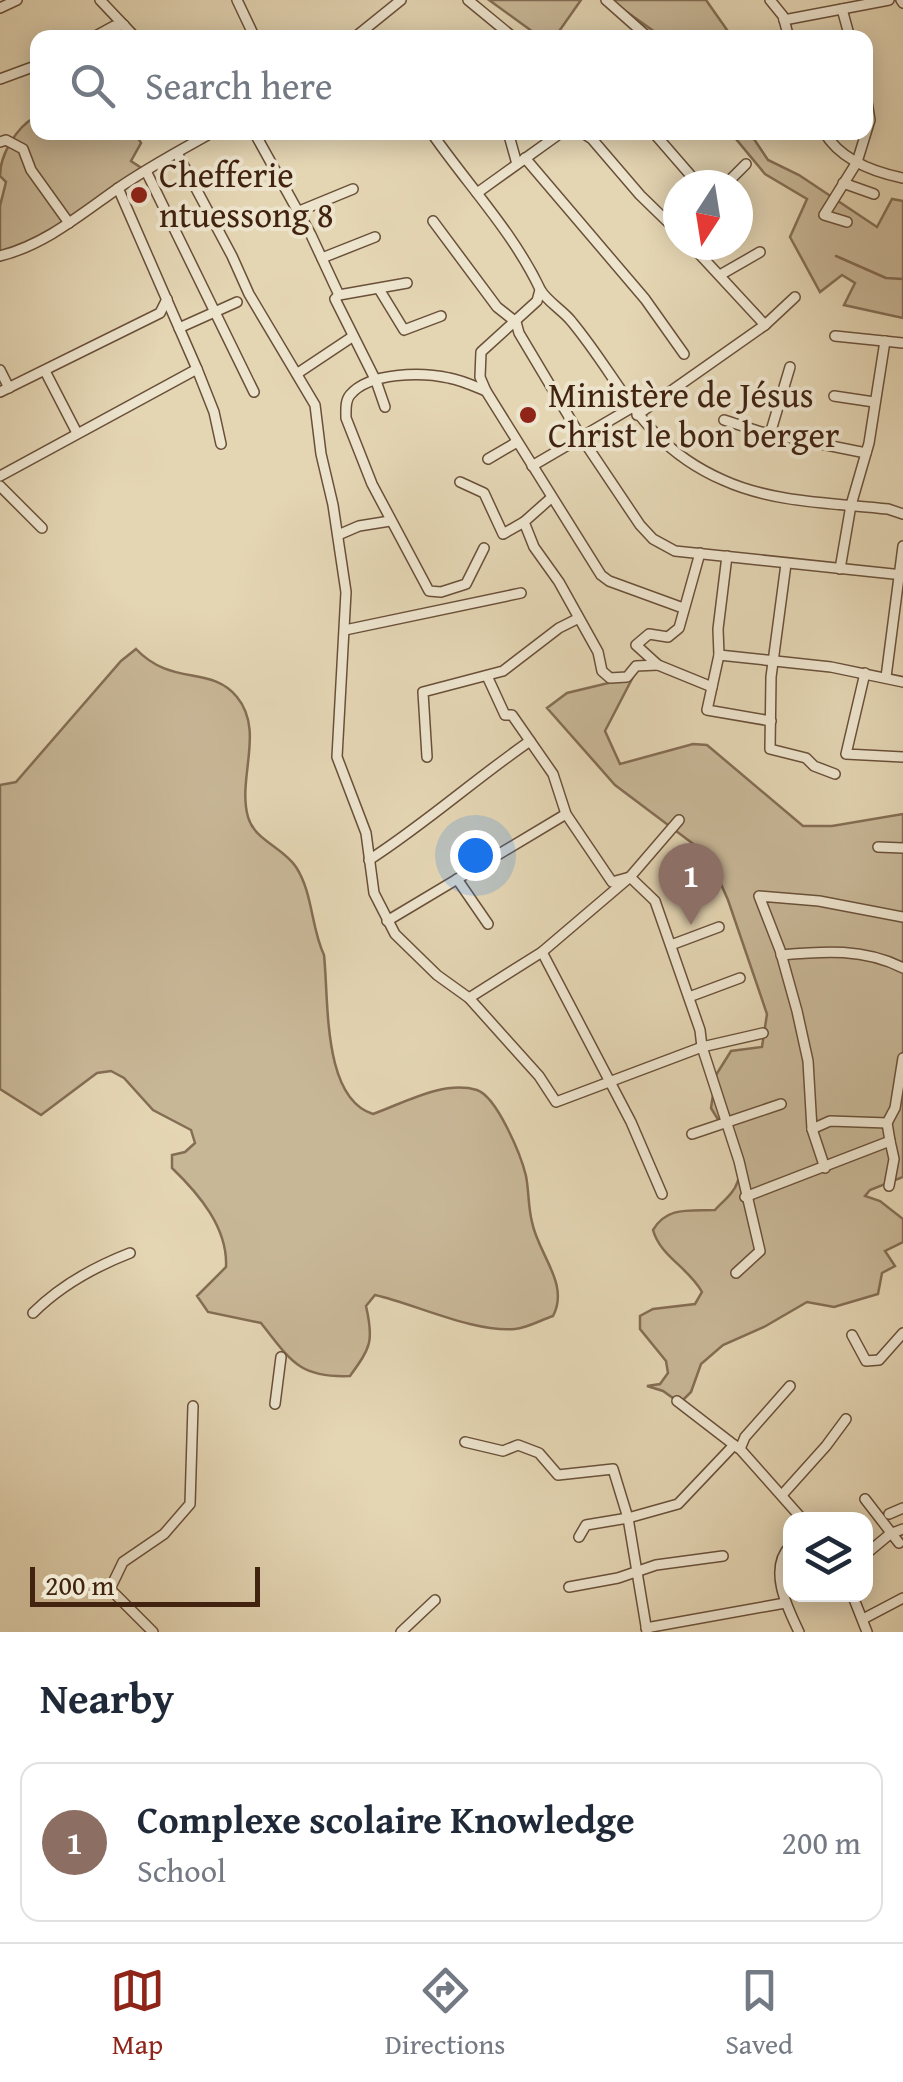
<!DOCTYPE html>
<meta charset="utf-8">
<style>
body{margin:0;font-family:"Gentium Book Plus",serif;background:#f2f2f3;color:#1f2937}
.controls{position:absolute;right:30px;bottom:30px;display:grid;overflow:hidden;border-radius:20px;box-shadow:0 5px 25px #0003}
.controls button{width:90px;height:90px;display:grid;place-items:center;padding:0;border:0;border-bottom:2px solid #e0e1e3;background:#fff;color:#1f2937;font:50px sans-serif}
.compass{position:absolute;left:663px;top:170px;width:90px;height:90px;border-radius:50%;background:#fff;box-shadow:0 5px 25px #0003;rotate:192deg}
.scale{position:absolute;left:30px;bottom:25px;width:230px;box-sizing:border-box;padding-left:10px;border:5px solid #412310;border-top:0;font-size:28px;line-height:35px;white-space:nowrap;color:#412310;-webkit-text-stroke:8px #ede4ce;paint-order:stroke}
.you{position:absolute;left:475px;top:855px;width:35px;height:35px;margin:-25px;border:8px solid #fff;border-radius:50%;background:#1a73e8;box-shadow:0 0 0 15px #1a73e833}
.badge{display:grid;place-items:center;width:65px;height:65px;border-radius:50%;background:#8f2418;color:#fff;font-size:32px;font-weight:700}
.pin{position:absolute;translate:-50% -82px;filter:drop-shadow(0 2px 5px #0008)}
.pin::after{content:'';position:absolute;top:52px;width:35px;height:30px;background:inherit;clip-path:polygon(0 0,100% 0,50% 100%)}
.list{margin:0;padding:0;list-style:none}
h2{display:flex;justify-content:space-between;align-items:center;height:130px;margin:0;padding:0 40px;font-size:42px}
h2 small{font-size:32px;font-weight:400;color:#747a83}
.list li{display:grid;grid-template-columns:65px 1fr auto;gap:30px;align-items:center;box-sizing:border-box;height:160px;margin:0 20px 20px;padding:0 20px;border:2px solid #e0e1e3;border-radius:20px}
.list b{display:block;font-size:38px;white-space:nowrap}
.list p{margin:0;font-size:32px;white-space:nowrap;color:#747a83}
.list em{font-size:32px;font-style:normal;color:#747a83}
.icon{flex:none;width:55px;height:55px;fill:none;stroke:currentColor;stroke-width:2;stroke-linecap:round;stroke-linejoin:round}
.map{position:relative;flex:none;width:903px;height:1632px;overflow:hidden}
.search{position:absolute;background:#fff;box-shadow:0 5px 25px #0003;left:30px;right:30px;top:30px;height:110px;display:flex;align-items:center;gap:25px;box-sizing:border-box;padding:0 35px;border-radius:20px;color:#747a83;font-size:38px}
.sheet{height:310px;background:#fff}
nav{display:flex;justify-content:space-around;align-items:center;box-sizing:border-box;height:140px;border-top:2px solid #e0e1e3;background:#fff;font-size:28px;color:#747a83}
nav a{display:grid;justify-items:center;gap:5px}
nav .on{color:#8f2418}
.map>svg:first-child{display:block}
</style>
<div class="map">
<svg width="903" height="1632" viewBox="0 0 903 1632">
<rect width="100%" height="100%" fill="#e4d5b3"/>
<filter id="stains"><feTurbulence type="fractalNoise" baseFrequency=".002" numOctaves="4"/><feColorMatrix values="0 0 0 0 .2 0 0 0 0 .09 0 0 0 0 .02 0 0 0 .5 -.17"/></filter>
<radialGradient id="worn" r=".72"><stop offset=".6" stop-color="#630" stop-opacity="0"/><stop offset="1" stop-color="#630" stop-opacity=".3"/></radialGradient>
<g fill="#c8b797" stroke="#846d54" stroke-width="2.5">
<polygon points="489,0 581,0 555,37 540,37"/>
<polygon points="610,0 706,0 732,37 662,37"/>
<path d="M 35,117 L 38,132 L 135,133 L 141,143 L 131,161 L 146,171 L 85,213 L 0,256 L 0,206 L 6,182 L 0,176 C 0,154 17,127 35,117 Z"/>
<polygon points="731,133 750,133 768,160 799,175 877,227 892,199 903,201 903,318 844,305 855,283 842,275 820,292 790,237 807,199 765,174"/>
<path d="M 136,649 C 172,687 211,665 237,697 C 265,731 237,778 248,817 C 255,841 283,847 296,867 C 313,893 311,928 324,955 C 329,1000 322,1098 373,1114 C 404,1103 443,1080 477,1090 C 497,1097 521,1155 526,1176 C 529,1191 528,1207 532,1222 C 538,1254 570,1284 553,1316 C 541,1320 527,1328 515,1329 C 475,1333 415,1304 375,1295 L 366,1306 C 374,1341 371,1347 350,1376 C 299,1378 291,1361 261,1323 L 208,1312 L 197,1296 L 226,1267 C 228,1228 199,1194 172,1168 L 172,1155 L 185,1152 L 195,1143 L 191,1130 L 153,1110 L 124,1078 L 111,1071 L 97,1073 L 41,1115 L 0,1089 L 0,785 L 16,782 L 121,661 Z"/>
<path d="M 633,677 L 605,731 L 620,764 L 693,744 L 707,745 L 803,826 L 832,826 L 903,814 L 903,1177 L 870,1190 L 865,1196 L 880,1201 L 903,1219 L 903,1242 L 885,1251 L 895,1266 L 882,1273 L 878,1294 L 834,1307 L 807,1302 L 764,1327 L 723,1345 L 701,1364 L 691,1392 L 680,1403 L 663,1391 L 647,1386 L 660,1384 L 668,1373 L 666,1361 L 640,1329 L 640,1316 L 653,1309 L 695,1304 L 702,1292 C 689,1268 660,1256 653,1230 C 667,1206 690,1211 715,1210 C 720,1204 727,1199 732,1192 C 753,1165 725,1132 711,1108 L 716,1075 L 731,1051 L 762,1047 L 767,1014 L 728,900 L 708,855 L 615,785 L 547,708 L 567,693 Z"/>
</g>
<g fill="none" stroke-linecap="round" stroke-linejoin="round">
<polyline stroke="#826951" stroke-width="2.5" points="836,256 886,278 903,279"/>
<g stroke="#6a5039" stroke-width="12">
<g id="minor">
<polyline points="100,0 136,38"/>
<polyline points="237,0 255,38"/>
<polyline points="468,0 514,38"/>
<polyline points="606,0 649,38"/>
<polyline points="770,0 783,16 789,38"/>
<polyline points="901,0 903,3"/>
<polyline points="0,8 17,0"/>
<polyline points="842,9 850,38"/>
<polyline points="784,20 889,0"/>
<polyline points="92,38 114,26 124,25"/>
<polyline points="354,38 401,0"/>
<polyline points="0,79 38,65"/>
<polyline points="254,132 311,235 339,295"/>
<path d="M 431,132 C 467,184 513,232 540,289 C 546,301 564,311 572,322 C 624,385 641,444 723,480 C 773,503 834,503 888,509 L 903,514"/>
<polyline points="508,132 517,164"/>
<polyline points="581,132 592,139 640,195 678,232"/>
<polyline points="653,132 699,185"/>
<path d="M 824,132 C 840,159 873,172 903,178"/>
<polyline points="0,142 6,140 23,149 31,170 69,223"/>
<polyline points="177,153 232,256 249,294 315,405 321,454 333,505 346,592 337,757 366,833 374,893 395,934 437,975 469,998 539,1076 556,1102 702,1047 763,1033"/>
<polyline points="525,158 645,299 684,354"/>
<polyline points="146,171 254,392"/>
<polyline points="843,183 874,194"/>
<polyline points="725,185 746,164"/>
<polyline points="118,188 197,369 214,412 221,444"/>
<polyline points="477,193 562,132"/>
<polyline points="297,212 353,189"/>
<polyline points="433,221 497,307 516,322 519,333 581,437 640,525 653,539 675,551 903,575"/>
<polyline points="847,222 824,215 857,162 870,120 866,96"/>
<polyline points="691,245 765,325"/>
<path d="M 0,256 C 44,245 80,215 117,189 C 147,168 181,150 213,132"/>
<polyline points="322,258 375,237"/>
<polyline points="720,275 760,252"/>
<polyline points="379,289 404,330 441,316"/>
<polyline points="540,290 537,301 481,352 480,377 486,391 601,575 609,581 683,608"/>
<polyline points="179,328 237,302"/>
<polyline points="835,336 903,343"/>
<polyline points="0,370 9,388"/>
<polyline points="45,371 77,433"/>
<polyline points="298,373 352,337"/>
<polyline points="0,392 160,313 167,299"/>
<polyline points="834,396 874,402"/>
<polyline points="385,407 376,381 335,299 339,295 407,283"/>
<polyline points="637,415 765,325 795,297"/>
<polyline points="724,420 761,432 866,453"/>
<polyline points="770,434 790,367"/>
<polyline points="488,459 517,442"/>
<polyline points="532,466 631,408"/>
<polyline points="0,476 197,369"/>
<polyline points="460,482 484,493 503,534 524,522"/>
<polyline points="0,486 42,528"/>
<polyline points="551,498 524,522 534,547 559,582 598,652 602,671 610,678 627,677 636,666 658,665 636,645 649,634 668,637 679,628 700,553"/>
<polyline points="338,535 359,526 390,521"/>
<path d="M 484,548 L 466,584 L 441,592 L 429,591 L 372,484 L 346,418 C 346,410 345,401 350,395 C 369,372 422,372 449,378 C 461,380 474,386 486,391"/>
<polyline points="727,556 718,629 719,655 707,710 771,721"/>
<polyline points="786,564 771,677 770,749 806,758 814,766 835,774"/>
<polyline points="840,569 851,505 869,443 885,341"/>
<polyline points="345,630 521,593"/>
<polyline points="719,655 831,667 903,682"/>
<polyline points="658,665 712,687"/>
<polyline points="865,673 846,754 903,757"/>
<polyline points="487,676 505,715 512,715 553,774 566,814 612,882 630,877 655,901 700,1030 702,1047 739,1161 760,1251 736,1273"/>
<polyline points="886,677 903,546"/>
<polyline points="427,757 423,692 503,671 559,628 577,619"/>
<polyline points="878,847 903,848"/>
<path d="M 369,860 C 425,824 475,779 530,741"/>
<polyline points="457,879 488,924"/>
<polyline points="387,921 566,814"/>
<polyline points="671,945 719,927"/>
<polyline points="542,952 631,1122 662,1194"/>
<path d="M 781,955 C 824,951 864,948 903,968"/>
<polyline points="689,997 740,978"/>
<polyline points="469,998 542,952 630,877 679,820"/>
<polyline points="812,1129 830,1121 887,1123 895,1108 903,1058"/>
<polyline points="692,1134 781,1104"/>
<polyline points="825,1168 812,1129 808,1061 797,1011 780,950 759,896 819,901 903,917"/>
<polyline points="889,1186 894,1159 890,1141"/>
<polyline points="745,1197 890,1141 887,1123"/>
<path d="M 33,1313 C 60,1286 94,1267 130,1253"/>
<polyline points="852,1335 866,1361 879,1360 903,1333"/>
<polyline points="790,1386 745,1437 740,1449 803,1520"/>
<polyline points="677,1401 738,1448"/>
<polyline points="275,1404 281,1357"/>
<polyline points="465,1442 503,1451 518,1445 539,1453 558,1475 613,1469 628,1518 647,1632"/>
<polyline points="782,1495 826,1446 846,1419"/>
<polyline points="865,1499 899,1543"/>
<polyline points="889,1514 903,1508"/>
<polyline points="579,1537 586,1525 628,1518 678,1504 734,1445"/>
<path d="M 790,1546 C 768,1569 787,1607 799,1632"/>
<polyline points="866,1554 890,1534 903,1529"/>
<polyline points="569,1587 618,1578 656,1565 723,1556"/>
<polyline points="852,1594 867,1632"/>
<polyline points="863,1619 903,1598"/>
<polyline points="646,1628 785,1603"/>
<polyline points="153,1632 110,1589 123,1562 164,1534 190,1504 193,1406"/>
<polyline points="401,1632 435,1600"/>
</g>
</g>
<use href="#minor" stroke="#ede4ce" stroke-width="9"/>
</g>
<g fill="#8f2418" stroke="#ede4ce" stroke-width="4">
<circle cx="139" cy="195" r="10"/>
<circle cx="528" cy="415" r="10"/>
</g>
<g text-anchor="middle" stroke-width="8" stroke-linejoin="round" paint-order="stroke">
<g font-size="35" fill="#412310" stroke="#ede4ce" text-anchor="start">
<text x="159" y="187">Chefferie<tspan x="159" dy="40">ntuessong 8</tspan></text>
<text x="548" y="407">Ministère de Jésus<tspan x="548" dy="40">Christ le bon berger</tspan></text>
</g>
</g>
<rect width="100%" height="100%" filter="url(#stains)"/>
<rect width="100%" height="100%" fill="url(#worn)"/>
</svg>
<div class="controls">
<button><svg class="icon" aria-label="layers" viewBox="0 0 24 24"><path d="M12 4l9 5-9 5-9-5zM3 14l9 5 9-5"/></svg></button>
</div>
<svg class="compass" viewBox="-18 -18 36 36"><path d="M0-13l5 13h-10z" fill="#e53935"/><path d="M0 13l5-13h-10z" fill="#747a83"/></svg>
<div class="scale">200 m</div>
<div class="you"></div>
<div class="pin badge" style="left:691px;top:925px;background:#8d6e63">1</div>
<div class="search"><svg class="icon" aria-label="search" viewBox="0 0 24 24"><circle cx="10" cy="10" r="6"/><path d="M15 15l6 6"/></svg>Search here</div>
</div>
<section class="sheet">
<h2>Nearby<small></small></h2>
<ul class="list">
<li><span class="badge" style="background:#8d6e63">1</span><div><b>Complexe scolaire Knowledge</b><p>School</p></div><em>200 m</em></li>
</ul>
</section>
<nav>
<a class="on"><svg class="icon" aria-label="map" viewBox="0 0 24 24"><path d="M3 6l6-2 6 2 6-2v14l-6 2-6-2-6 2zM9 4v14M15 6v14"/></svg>Map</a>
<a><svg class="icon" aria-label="directions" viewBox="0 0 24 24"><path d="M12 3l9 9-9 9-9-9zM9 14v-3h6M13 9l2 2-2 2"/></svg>Directions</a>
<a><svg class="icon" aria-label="saved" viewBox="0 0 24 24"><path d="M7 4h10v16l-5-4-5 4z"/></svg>Saved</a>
</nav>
